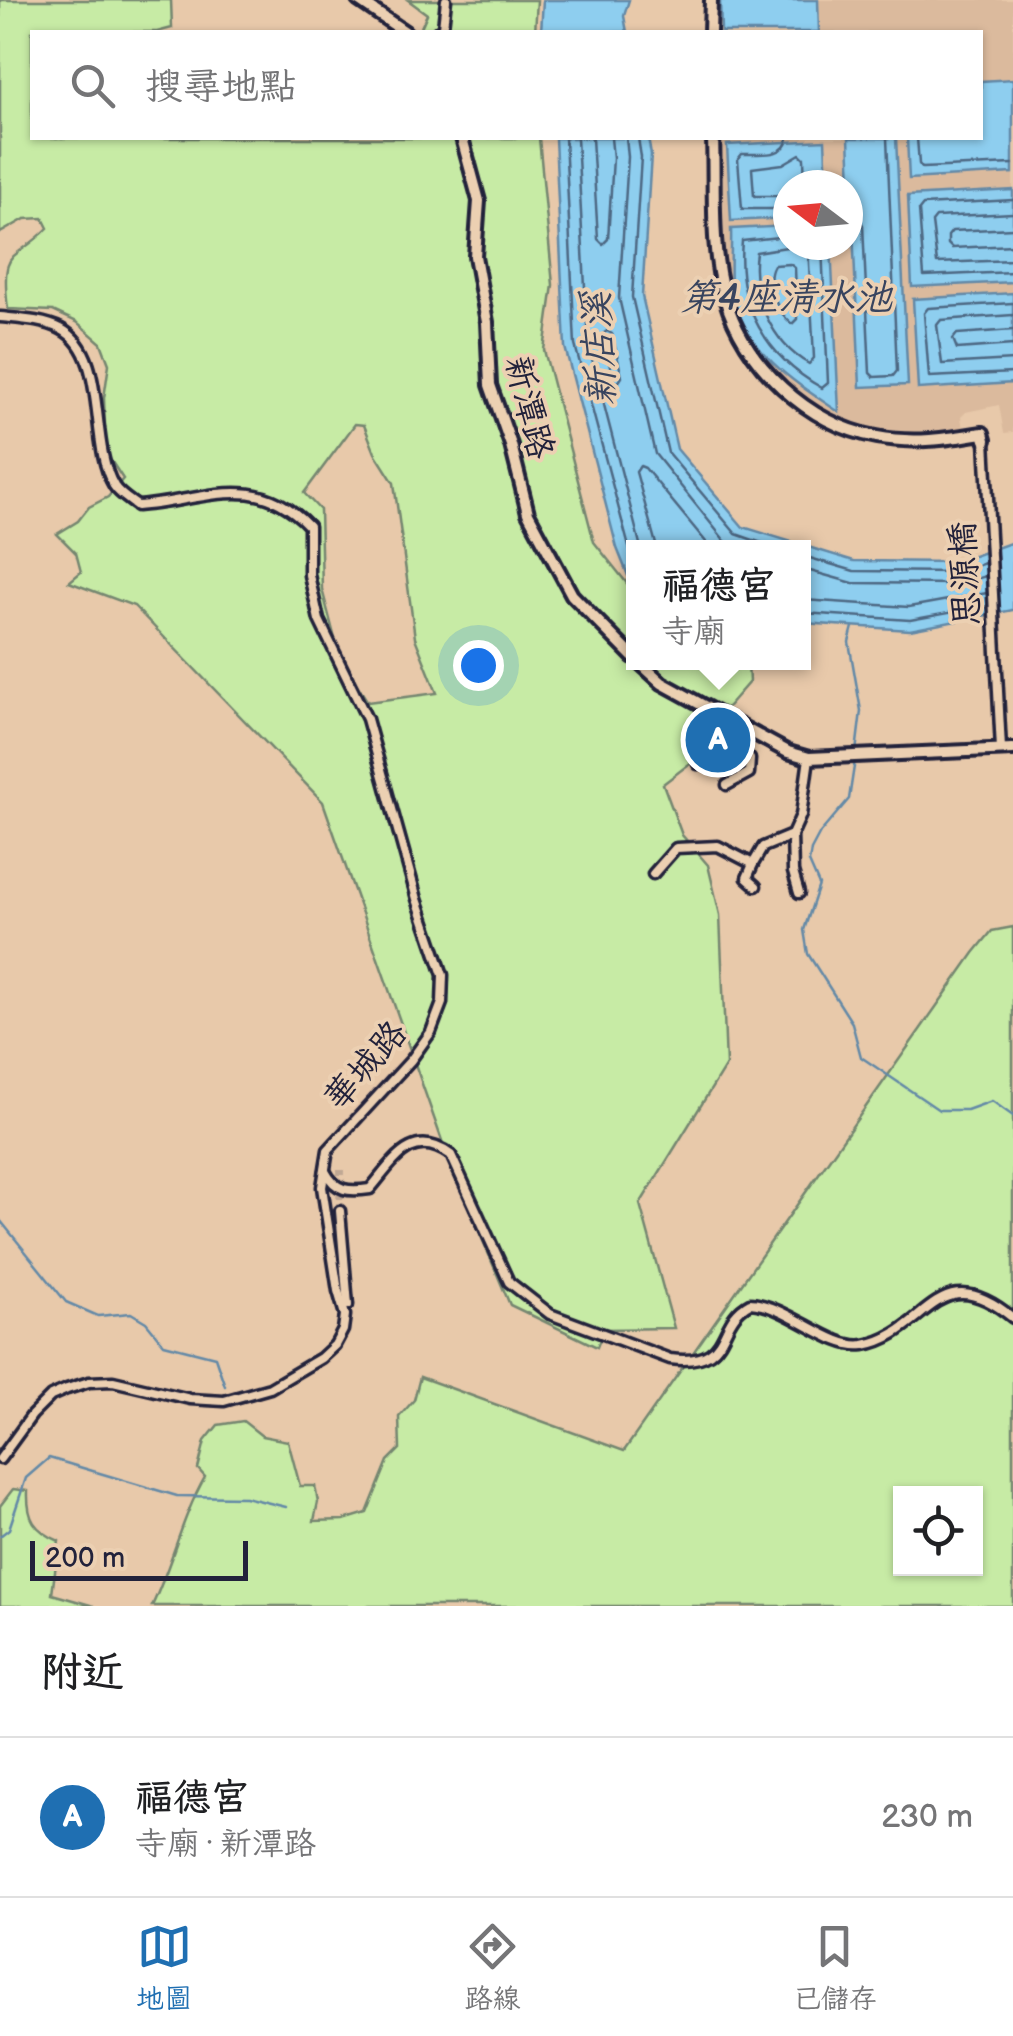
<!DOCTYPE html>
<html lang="zh-TW">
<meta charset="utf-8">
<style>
body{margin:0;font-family:"Balsamiq Sans","LXGW WenKai TC",sans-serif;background:#f2f2f2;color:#202124}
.controls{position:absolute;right:30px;bottom:30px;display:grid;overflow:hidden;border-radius:0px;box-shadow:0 2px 8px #0004}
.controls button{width:90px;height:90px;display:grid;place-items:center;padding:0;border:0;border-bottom:2px solid #e0e0e0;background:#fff;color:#202124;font:50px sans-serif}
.compass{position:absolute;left:773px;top:170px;width:90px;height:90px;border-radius:50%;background:#fff;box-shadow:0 2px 8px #0004;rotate:286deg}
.scale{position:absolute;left:30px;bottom:25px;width:218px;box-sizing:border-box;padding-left:10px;border:5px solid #22223b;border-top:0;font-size:28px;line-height:35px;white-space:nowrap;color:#22223b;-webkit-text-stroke:8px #ecd0b2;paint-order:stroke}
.you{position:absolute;left:478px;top:665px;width:35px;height:35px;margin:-25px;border:8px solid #fff;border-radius:50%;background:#1a73e8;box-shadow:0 0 0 15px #1a73e833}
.badge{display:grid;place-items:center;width:65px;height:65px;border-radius:50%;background:#1f6fb2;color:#fff;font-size:32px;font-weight:700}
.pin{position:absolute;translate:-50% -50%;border:5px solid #fff;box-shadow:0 2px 10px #0006}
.popup{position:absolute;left:626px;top:540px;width:185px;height:130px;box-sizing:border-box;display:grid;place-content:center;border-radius:0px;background:#fff;filter:drop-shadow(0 2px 8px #0005);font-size:32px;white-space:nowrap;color:#757577}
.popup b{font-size:38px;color:#202124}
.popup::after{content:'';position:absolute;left:50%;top:100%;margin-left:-20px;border:20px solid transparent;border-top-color:#fff}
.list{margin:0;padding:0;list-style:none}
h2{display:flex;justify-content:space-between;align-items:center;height:130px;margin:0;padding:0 40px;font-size:42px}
h2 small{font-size:32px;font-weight:400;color:#757577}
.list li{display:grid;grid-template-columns:65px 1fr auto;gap:30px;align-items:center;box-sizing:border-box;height:160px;padding:0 40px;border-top:2px solid #e0e0e0}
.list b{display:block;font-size:38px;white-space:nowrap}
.list p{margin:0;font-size:32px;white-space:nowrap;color:#757577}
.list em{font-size:32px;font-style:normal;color:#757577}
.icon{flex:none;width:55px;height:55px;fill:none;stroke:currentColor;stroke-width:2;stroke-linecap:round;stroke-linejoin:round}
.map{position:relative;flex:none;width:1013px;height:1606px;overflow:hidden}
.search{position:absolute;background:#fff;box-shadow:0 2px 8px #0004;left:30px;right:30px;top:30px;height:110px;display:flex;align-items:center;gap:25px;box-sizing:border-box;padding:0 35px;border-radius:0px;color:#757577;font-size:38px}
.sheet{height:290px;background:#fff}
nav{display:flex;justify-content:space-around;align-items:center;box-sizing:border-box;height:140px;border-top:2px solid #e0e0e0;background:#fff;font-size:28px;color:#757577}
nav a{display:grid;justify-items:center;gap:5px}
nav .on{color:#1f6fb2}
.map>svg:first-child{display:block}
</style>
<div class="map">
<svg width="1013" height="1606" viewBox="0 0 1013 1606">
<rect width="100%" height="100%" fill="#e8c9aa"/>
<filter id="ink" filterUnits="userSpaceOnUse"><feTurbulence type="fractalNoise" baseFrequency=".01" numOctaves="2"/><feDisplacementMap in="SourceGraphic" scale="20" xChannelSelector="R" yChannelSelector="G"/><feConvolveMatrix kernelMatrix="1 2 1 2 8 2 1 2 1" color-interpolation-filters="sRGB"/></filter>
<g filter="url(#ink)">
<path fill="#dbba9d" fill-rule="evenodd" d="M 718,0 L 1013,0 L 1013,432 L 1004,433 L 999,405 L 966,412 L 961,417 L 963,429 L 932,436 L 881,433 L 833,417 L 774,374 L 751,342 L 734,308 L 724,264 L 720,138 L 980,138 L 980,32 L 716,32 ZM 788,185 L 848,185 L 848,245 L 788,245 Z"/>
<g fill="#c7eba5" stroke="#748670" stroke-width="2.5" fill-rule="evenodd">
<path d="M 0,0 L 171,0 L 172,28 L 157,32 L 32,32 L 32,138 L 539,138 L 553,285 L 544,350 L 594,542 L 633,591 L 633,662 L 748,663 L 749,682 L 722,713 L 701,755 L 663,784 L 682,835 L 708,865 L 720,915 L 726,1065 L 640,1204 L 674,1328 L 604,1329 L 597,1347 L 510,1305 L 447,1155 L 323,802 L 134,606 L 69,582 L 81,572 L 76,553 L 57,534 L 78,521 L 89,507 L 108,497 L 123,479 L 106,453 L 104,398 L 109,364 L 101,343 L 77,322 L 53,311 L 8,309 C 0,245 14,263 48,228 L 43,218 L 25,219 L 0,233 ZM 355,424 L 364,425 L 375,453 L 394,483 L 415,638 L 437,693 L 368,702 L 340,658 L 322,589 L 320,510 L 304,493 Z"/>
<polygon points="408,0 537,0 535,32 419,32 427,14"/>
<path d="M 1013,927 L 1013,1606 L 152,1606 C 172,1564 182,1517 205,1477 L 198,1469 L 205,1441 L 218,1425 L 243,1421 L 262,1436 L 288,1441 L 300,1486 L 315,1486 L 318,1502 L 314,1521 L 344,1520 L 367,1513 L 388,1461 L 400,1449 L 399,1417 L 414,1400 L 420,1377 L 624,1451 L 974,953 L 992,931 ZM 900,1494 L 976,1494 L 976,1568 L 900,1568 Z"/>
<path d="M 13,1489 L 28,1491 C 27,1519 34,1530 59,1541 L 52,1594 L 94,1606 L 0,1606 L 0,1506 Z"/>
</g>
<g fill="#8eceef" stroke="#6389a7" stroke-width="2.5">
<polygon points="543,0 629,0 624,16 627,32 541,32"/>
<polygon points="720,0 818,0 819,32 721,32"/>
<polygon points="1013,79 1013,173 909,179 907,138 980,138 981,81"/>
<polygon points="555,138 648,138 651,155 642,296 677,449 743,527 854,561 957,562 1013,542 1013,610 910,630 803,623 803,548 633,548 633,585 631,583 617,548 565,347"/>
<polygon points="849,138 896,138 908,385 860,387"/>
<polygon points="825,140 827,185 788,185 788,218 731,221 727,145"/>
<polygon points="1013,190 1013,282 912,287 908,196"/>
<path d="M 788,226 L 788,245 L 831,245 L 839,412 C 794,382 751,356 734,300 C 728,279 732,251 731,229 Z"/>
<polygon points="1013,293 1013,383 918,389 913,299"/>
</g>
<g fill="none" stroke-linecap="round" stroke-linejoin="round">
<g stroke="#4d6783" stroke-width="2.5">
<polyline points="565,138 575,345 633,562"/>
<polyline points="577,138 588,343 641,548"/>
<polyline points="592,138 598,239 603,244 608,239 613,158 611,138"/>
<polyline points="626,138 628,157 619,298 655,454 725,541 735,548"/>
<polyline points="638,138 641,157 632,297 668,453 736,534 776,548"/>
<path d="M 788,138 C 785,159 759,153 742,154 L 738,159 L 742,209 L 788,209"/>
<polyline points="917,138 919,164 922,168 1013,164"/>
<polyline points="788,196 754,196 752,168 783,164 800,154 804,158 805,185"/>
<polyline points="1013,200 923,205 919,210 924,276 1013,272"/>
<polyline points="1013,213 936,217 932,222 937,263 1013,260"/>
<polyline points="848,214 858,216 863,225 870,373 874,377 893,376 897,371 887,138"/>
<polyline points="1013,228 952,231 948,236 948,244 952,248 1013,245"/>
<path d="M 788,236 L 742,241 C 736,305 766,357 822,388 L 828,383 L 822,245"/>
<path d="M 799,245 L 756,252 C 750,293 771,343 809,364 L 814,358 L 808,245"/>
<path d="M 790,264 L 795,268 L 797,319 L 792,324 C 777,312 764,282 774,265 Z"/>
<polyline points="1013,303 928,308 924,313 929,377 1013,373"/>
<polyline points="1013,315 941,320 937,325 942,364 1013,360"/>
<polyline points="1013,330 957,334 953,339 957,349 1013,345"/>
<polygon points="607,331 612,334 622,377 618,383 613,380 603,334"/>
<polyline points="657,548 636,472 640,466 645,468 711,548"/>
<polyline points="803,556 854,571 957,572 985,563"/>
<polyline points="803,569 853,583 957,584 986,576"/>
<polyline points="803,600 909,607 987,593"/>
<polyline points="803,613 910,620 987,606"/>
</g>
<g stroke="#6389a7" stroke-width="2.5">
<polyline points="853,627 849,642 861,711 856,752"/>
<polyline points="855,760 849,799 820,833 811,850 809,862 819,885 804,930 808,954 852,1023 861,1057 939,1110 967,1110 992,1101 1013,1116"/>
<polyline points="0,1220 66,1302 98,1316 131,1313 146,1322 164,1344 215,1357 225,1386"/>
<polyline points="0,1536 9,1529 26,1478 49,1458 177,1496 245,1497 286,1507"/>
</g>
<polyline stroke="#c0a894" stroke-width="8" stroke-dasharray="8 4" stroke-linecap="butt" points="340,1211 341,1170"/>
<g stroke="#22223b" stroke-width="15">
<g id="minor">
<polyline points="437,32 443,27 446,0"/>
<path d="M 0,317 C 19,319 44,320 61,329 C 109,354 88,442 114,486 C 119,494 129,500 137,506 C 202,502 255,469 309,526 L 309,575 L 319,620 L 367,719 L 417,899 L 443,975 L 442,1003 L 431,1032 L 411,1060 L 328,1150 L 322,1187 L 338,1291 L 345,1315 L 343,1330 L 335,1345 L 321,1358 L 270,1388 L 224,1401 L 190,1399 L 113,1381 L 89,1382 L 67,1389 L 51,1396 L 32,1415 L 0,1459"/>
<polyline points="985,440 1001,749"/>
<polyline points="698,764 722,746 741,749"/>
<polyline points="727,785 749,773 750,759 741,749 749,730"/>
<polyline points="792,835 793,872 799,893"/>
<polyline points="753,864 747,878 756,886"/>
<polyline points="653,874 676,848 718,846 753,864 763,847 792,835 801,815 809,758"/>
<path d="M 325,1171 C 336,1192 349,1192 370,1189 C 394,1161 412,1127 451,1155 L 509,1282 L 550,1314 L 670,1359 C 735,1367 714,1322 750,1303 C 788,1305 832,1350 864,1345 C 928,1334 937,1255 1013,1318"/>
<polyline points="340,1211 348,1305"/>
</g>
</g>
<g stroke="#22223b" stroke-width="18">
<g id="tertiary">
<polyline points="358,0 405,32"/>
<polyline points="710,32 711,0"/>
<polyline points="462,138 479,201 475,256 487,322 490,385 511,445 528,513 572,595 633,657"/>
<path d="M 713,138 C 715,189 710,249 725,298 C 745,365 807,424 877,437 C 913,444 947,439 983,433 L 985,440"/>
<polyline points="639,662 662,683 788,752 809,758 1013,749"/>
</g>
</g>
<use href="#minor" stroke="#ecd0b2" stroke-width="8"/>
<use href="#tertiary" stroke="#ecd0b2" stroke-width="10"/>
</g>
</g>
<g text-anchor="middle" stroke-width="8" stroke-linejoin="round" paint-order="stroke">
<g font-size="35" fill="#22223b" stroke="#ecd0b2">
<text transform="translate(530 407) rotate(76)" y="12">新潭路</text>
<text transform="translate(964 574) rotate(-93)" y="12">思源橋</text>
<text transform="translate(365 1065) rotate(-49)" y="12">華城路</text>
</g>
<g font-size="38" font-style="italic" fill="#38445f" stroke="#ecd0b2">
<text x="786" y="310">第4座清水池</text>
<text transform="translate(598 349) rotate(-93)" y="13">新店溪</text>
</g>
</g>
</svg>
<div class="controls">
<button><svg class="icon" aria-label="locate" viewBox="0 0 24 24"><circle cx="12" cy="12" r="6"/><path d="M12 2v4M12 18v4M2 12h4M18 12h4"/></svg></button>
</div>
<svg class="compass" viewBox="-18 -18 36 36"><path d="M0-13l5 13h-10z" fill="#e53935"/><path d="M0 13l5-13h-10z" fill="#757577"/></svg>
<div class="scale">200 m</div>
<div class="you"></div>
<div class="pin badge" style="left:718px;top:740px">A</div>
<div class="popup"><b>福德宮</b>寺廟</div>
<div class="search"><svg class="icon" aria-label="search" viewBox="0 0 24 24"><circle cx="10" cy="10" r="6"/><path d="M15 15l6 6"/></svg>搜尋地點</div>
</div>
<section class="sheet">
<h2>附近<small></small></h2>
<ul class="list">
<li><span class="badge">A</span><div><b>福德宮</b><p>寺廟 · 新潭路</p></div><em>230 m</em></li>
</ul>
</section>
<nav>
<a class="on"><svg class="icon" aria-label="map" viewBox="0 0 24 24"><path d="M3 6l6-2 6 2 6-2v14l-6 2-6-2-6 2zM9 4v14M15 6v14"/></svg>地圖</a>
<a><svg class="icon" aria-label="directions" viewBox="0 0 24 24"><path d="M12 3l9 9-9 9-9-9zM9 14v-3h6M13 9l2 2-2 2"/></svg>路線</a>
<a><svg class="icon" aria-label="saved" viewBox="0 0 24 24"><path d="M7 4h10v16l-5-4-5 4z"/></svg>已儲存</a>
</nav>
